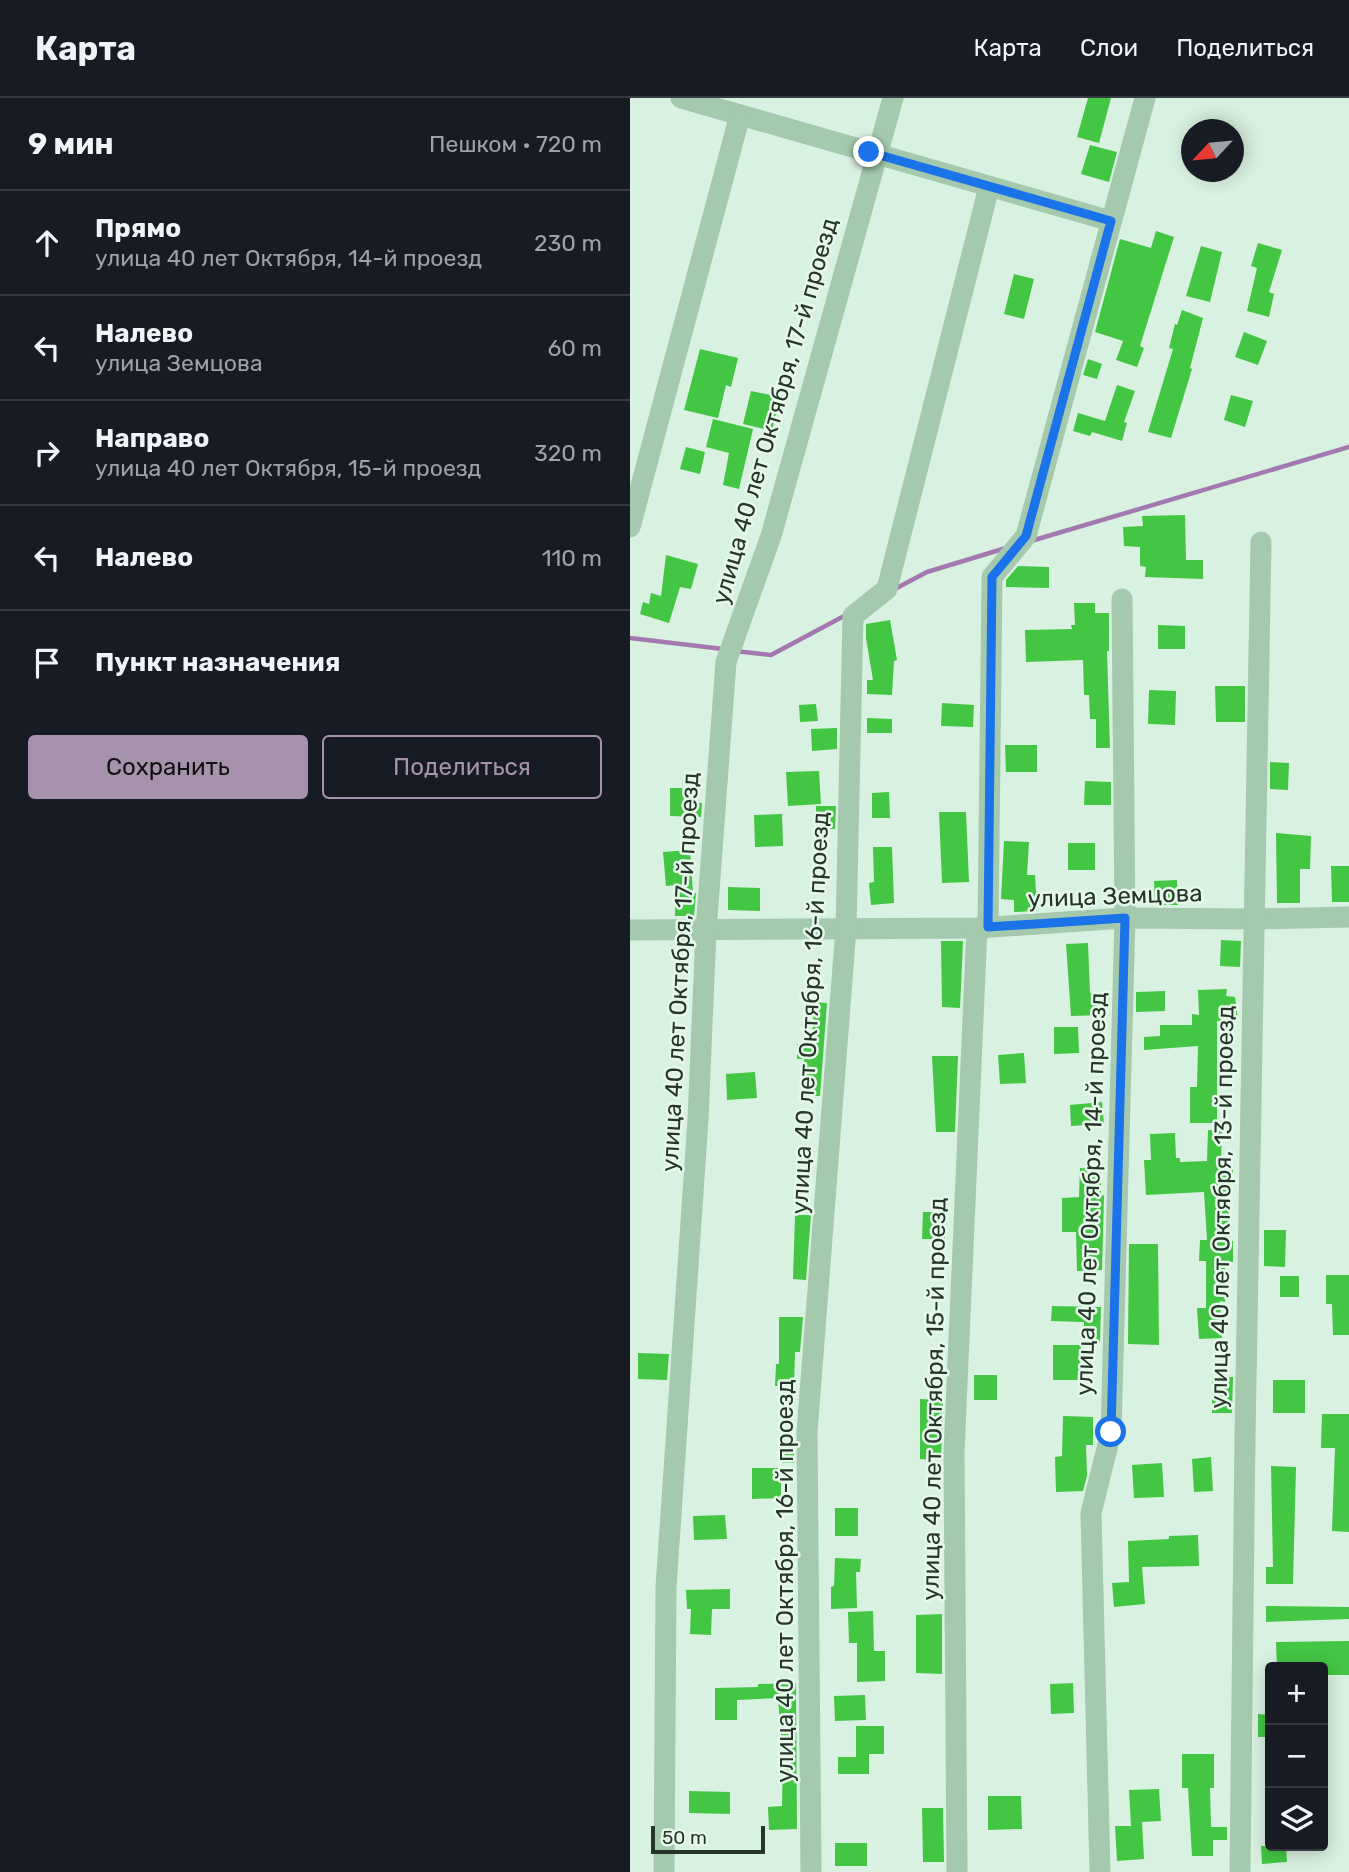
<!DOCTYPE html>
<html lang="ru">
<meta charset="utf-8">
<style>
body{margin:0;font-family:Rubik,sans-serif;background:#20242c;color:#f1f3f6}
.controls{position:absolute;right:21px;bottom:21px;display:grid;overflow:hidden;border-radius:7px;box-shadow:0 4px 18px #0003}
.controls button{width:63px;height:63px;display:grid;place-items:center;padding:0;border:0;border-bottom:2px solid #363941;background:#171b24;color:#f1f3f6;font:35px sans-serif}
.compass{position:absolute;left:551px;top:21px;width:63px;height:63px;border-radius:50%;background:#171b24;box-shadow:0 4px 18px #0003;rotate:244deg}
.scale{position:absolute;left:21px;bottom:18px;width:114px;box-sizing:border-box;padding-left:7px;border:4px solid #263527;border-top:0;font-size:19px;line-height:24px;white-space:nowrap;color:#263527;-webkit-text-stroke:5px #e5f9eb;paint-order:stroke}
.stop{position:absolute;width:21px;height:21px;margin:-16px;border:5px solid #1a73e8;border-radius:50%;background:#fff}
.stop.end{background:#1a73e8;border-color:#fff;box-shadow:0 2px 7px #0008}
.list{margin:0;padding:0;list-style:none}
h2{display:flex;justify-content:space-between;align-items:center;height:91px;margin:0;padding:0 28px;font-size:30px}
h2 small{font-size:23px;font-weight:400;color:#9ea1a6}
.list li{display:grid;grid-template-columns:46px 1fr auto;gap:21px;align-items:center;box-sizing:border-box;height:105px;padding:0 28px;border-top:2px solid #363941}
.list b{display:block;font-size:26px;white-space:nowrap}
.list p{margin:0;font-size:23px;white-space:nowrap;color:#9ea1a6}
.list em{font-size:23px;font-style:normal;color:#9ea1a6}
.actions{display:flex;gap:14px;padding:21px 28px}
.actions a{flex:1;padding:16px 0;border:2px solid #a792ae;border-radius:7px;text-align:center;font-size:24px;color:#a792ae}
.actions .main{background:#a792ae;color:#111}
.icon{flex:none;width:38px;height:38px;fill:none;stroke:currentColor;stroke-width:2;stroke-linecap:round;stroke-linejoin:round}
.map{position:relative;flex:none;width:719px;height:1774px;overflow:hidden}
header{display:flex;align-items:center;gap:42px;box-sizing:border-box;height:98px;padding:0 35px;background:#171b24;border-bottom:2px solid #363941}
header strong{font-size:33px}
nav{display:flex;gap:38px;margin-inline-start:auto;font-size:24px}
main{display:flex}
aside{flex:1;background:#171b24}
.map>svg:first-child{display:block}
</style>
<header>
<strong>Карта</strong>
<nav><a>Карта</a><a>Слои</a><a>Поделиться</a></nav>
</header>
<main>
<aside>
<h2>9 мин<small>Пешком · 720 m</small></h2>
<ul class="list">
<li><svg class="icon" aria-label="ahead" viewBox="0 0 24 24"><path d="M12 20V5M6 11l6-6 6 6"/></svg><div><b>Прямо</b><p>улица 40 лет Октября, 14-й проезд</p></div><em>230 m</em></li>
<li><svg class="icon" aria-label="left" viewBox="0 0 24 24"><path d="M17 20v-9H6M10 6l-5 5 5 5"/></svg><div><b>Налево</b><p>улица Земцова</p></div><em>60 m</em></li>
<li><svg class="icon" aria-label="right" viewBox="0 0 24 24"><path d="M7 20v-9h11M14 6l5 5-5 5"/></svg><div><b>Направо</b><p>улица 40 лет Октября, 15-й проезд</p></div><em>320 m</em></li>
<li><svg class="icon" aria-label="left" viewBox="0 0 24 24"><path d="M17 20v-9H6M10 6l-5 5 5 5"/></svg><div><b>Налево</b></div><em>110 m</em></li>
<li><svg class="icon" aria-label="arrive" viewBox="0 0 24 24"><path d="M6 21V4h12l-3 4 3 4H6"/></svg><div><b>Пункт назначения</b></div></li>
</ul>
<div class="actions"><a class="main">Сохранить</a><a>Поделиться</a></div>
</aside>
<div class="map">
<svg width="719" height="1774" viewBox="0 0 719 1774">
<rect width="100%" height="100%" fill="#d9f1e0"/>
<g fill="none" stroke-linecap="round" stroke-linejoin="round">
<g stroke="#a378ae" stroke-width="4.5">
<polyline points="401,443 719,349"/>
<polyline points="263,492 297,474 376,450"/>
<polyline points="0,540 93,551"/>
<polyline points="105,553 141,557 216,517"/>
</g>
</g>
<g fill="#43c643">
<polygon points="458,0 481,0 469,45 447,39"/>
<polygon points="460,47 487,54 479,84 451,76"/>
<polygon points="526,133 544,139 510,248 514,250 507,269 486,262 493,243 465,234 490,141 521,150"/>
<polygon points="628,145 652,152 639,194 644,196 639,219 617,213 627,170 621,168"/>
<polygon points="571,148 592,154 580,204 556,198"/>
<polygon points="384,176 404,181 394,221 374,216"/>
<polygon points="552,212 573,220 560,270 562,271 541,340 518,334 543,251 539,250 545,226 547,227"/>
<polygon points="614,234 637,243 628,267 605,259"/>
<polygon points="70,251 108,260 101,289 96,287 88,320 54,312"/>
<polygon points="458,261 472,266 467,281 453,277"/>
<polygon points="487,287 505,293 494,324 497,325 492,343 462,334 460,338 443,333 448,315 475,323"/>
<polygon points="121,293 150,299 142,333 113,326"/>
<polygon points="601,297 623,303 615,329 594,322"/>
<polygon points="83,321 123,331 109,391 93,387 99,355 76,349"/>
<polygon points="56,349 75,354 70,376 50,371"/>
<polygon points="555,417 556,462 573,462 573,481 515,479 516,469 510,468 510,449 494,448 493,429 513,428 512,418"/>
<polygon points="36,457 68,466 61,491 50,489 39,525 10,516 13,504 19,506 21,495 31,498"/>
<polygon points="388,468 419,469 419,490 376,489 376,482"/>
<polygon points="444,505 465,505 465,515 479,515 479,553 477,553 480,650 466,650 466,621 460,621 459,597 454,597 453,562 396,564 395,532 442,531 441,527 445,527"/>
<polygon points="260,522 267,562 264,563 262,597 237,596 237,582 243,582 236,540 236,526"/>
<polygon points="528,527 555,528 555,551 528,551"/>
<polygon points="585,588 615,588 615,624 586,624"/>
<polygon points="519,592 546,593 545,627 518,626"/>
<polygon points="312,605 344,607 343,629 311,628"/>
<polygon points="186,606 188,623 170,624 169,607"/>
<polygon points="237,620 262,621 262,635 237,635"/>
<polygon points="207,630 207,651 182,653 181,631"/>
<polygon points="375,647 407,647 407,674 376,674"/>
<polygon points="640,664 659,665 658,692 640,691"/>
<polygon points="189,673 191,706 158,708 156,674"/>
<polygon points="455,683 481,684 481,707 454,707"/>
<polygon points="40,690 52,690 55,704 72,705 71,719 40,718"/>
<polygon points="259,694 260,720 242,720 242,695"/>
<polygon points="186,708 206,708 205,731 186,731"/>
<polygon points="309,714 336,714 339,784 312,785"/>
<polygon points="152,716 153,748 125,749 124,717"/>
<polygon points="646,735 681,738 680,771 670,771 670,805 647,805"/>
<polygon points="374,743 399,744 397,777 405,777 407,813 384,814 384,802 371,801"/>
<rect x="438" y="745" width="27" height="27"/>
<polygon points="243,749 262,749 264,805 241,807 239,785 244,784"/>
<polygon points="60,752 63,795 66,795 64,818 45,818 46,787 36,788 33,754"/>
<polygon points="701,768 719,768 719,804 702,804"/>
<polygon points="547,782 548,807 525,807 524,783"/>
<polygon points="98,789 130,790 130,813 98,812"/>
<polygon points="591,842 611,843 610,869 590,868"/>
<polygon points="311,843 333,843 330,910 312,909"/>
<polygon points="458,845 460,895 471,894 471,917 441,918 436,846"/>
<polygon points="597,891 596,898 605,899 608,923 587,923 587,1025 560,1025 560,989 567,989 568,948 514,952 514,939 530,938 530,927 562,927 562,916 569,917 568,892"/>
<polygon points="535,893 535,913 506,914 506,894"/>
<polygon points="184,904 197,905 190,998 173,998 174,961 167,961 167,946 182,946"/>
<polygon points="424,929 448,929 449,955 424,956"/>
<polygon points="394,955 396,985 370,986 368,957"/>
<polygon points="302,958 328,958 325,1034 306,1034"/>
<polygon points="125,974 127,1000 97,1002 96,976"/>
<polygon points="472,1004 474,1026 441,1028 440,1007"/>
<polygon points="578,1032 592,1033 591,1063 594,1063 594,1070 603,1070 603,1082 597,1082 600,1143 603,1143 603,1164 595,1164 595,1204 590,1203 592,1240 569,1241 567,1210 576,1210 576,1163 569,1163 570,1142 577,1142 574,1094 516,1097 514,1062 521,1062 520,1036 545,1035 546,1060 550,1060 550,1064 577,1063"/>
<polygon points="450,1070 471,1071 471,1098 474,1097 472,1172 447,1173 446,1134 432,1134 432,1100 449,1099"/>
<polygon points="293,1114 316,1114 315,1141 292,1141"/>
<polygon points="165,1117 181,1117 176,1182 163,1181"/>
<polygon points="634,1132 656,1132 655,1169 634,1168"/>
<polygon points="499,1146 528,1146 529,1247 498,1246"/>
<polygon points="696,1177 719,1177 719,1237 703,1237 702,1206 696,1206"/>
<rect x="650" y="1178" width="19" height="21"/>
<polygon points="422,1208 471,1209 470,1245 454,1244 454,1224 421,1223"/>
<polygon points="149,1219 173,1219 170,1254 165,1254 164,1288 145,1288 146,1266 149,1266"/>
<polygon points="423,1247 451,1247 450,1282 423,1282"/>
<polygon points="8,1255 39,1256 37,1282 8,1281"/>
<rect x="344" y="1277" width="23" height="25"/>
<polygon points="582,1279 603,1279 602,1315 582,1315"/>
<rect x="643" y="1282" width="32" height="33"/>
<polygon points="290,1301 313,1302 311,1362 290,1361"/>
<polygon points="692,1316 719,1316 719,1434 702,1433 705,1350 691,1350"/>
<polygon points="433,1318 463,1319 463,1347 456,1347 457,1378 453,1393 426,1394 425,1359 432,1358"/>
<polygon points="153,1343 164,1344 164,1365 152,1365"/>
<polygon points="581,1359 583,1393 564,1394 562,1361"/>
<polygon points="532,1365 534,1399 504,1400 502,1367"/>
<polygon points="641,1368 666,1369 663,1486 636,1486 636,1469 643,1469"/>
<polygon points="122,1370 151,1370 151,1400 122,1401"/>
<rect x="205" y="1410" width="23" height="28"/>
<polygon points="95,1417 97,1441 64,1442 63,1418"/>
<polygon points="568,1437 569,1468 512,1469 515,1506 484,1509 482,1485 499,1484 498,1443 539,1441 539,1438"/>
<polygon points="205,1460 231,1461 230,1474 226,1474 227,1510 201,1511 201,1489 204,1488"/>
<polygon points="100,1491 100,1511 82,1511 81,1537 60,1536 61,1511 57,1511 56,1492"/>
<polygon points="636,1508 719,1509 719,1521 636,1524"/>
<polygon points="243,1513 244,1553 255,1553 255,1583 227,1584 227,1545 219,1545 218,1514"/>
<polygon points="312,1516 312,1576 286,1575 286,1517"/>
<polygon points="719,1543 719,1577 693,1577 693,1569 647,1569 646,1544"/>
<polygon points="166,1585 167,1731 139,1732 138,1709 152,1708 153,1662 148,1600 107,1602 107,1622 85,1622 85,1590 128,1589 128,1586"/>
<polygon points="443,1585 444,1615 421,1616 420,1586"/>
<polygon points="235,1597 236,1622 205,1623 204,1598"/>
<polygon points="628,1616 640,1617 640,1639 628,1639"/>
<polygon points="226,1628 254,1628 254,1656 239,1656 239,1676 208,1676 208,1659 226,1659"/>
<polygon points="552,1656 584,1656 584,1690 580,1690 581,1729 597,1729 597,1742 583,1742 583,1758 562,1758 558,1690 552,1690"/>
<polygon points="529,1691 531,1723 512,1724 514,1761 487,1763 485,1728 501,1728 499,1692"/>
<polygon points="59,1693 100,1694 100,1716 59,1715"/>
<polygon points="358,1698 391,1698 392,1731 358,1732"/>
<polygon points="292,1710 313,1710 314,1764 293,1764"/>
<rect x="205" y="1745" width="32" height="23"/>
<polygon points="631,1748 656,1748 657,1764 632,1766"/>
</g>
<g fill="none" stroke-linecap="round" stroke-linejoin="round">
<g stroke="#a5c9ad" stroke-width="21">
<polyline points="51,0 481,123"/>
<polyline points="0,429 110,17"/>
<polyline points="358,829 362,479 396,438 515,0"/>
<polyline points="0,832 347,830 495,820 623,821 719,819"/>
<polyline points="34,1774 36,1489 68,1022 76,833 96,564 141,438 263,0"/>
<polyline points="181,1774 177,1334 216,830 223,518 257,491 359,89"/>
<polyline points="327,1774 324,1355 347,830"/>
<polyline points="470,1774 461,1415 481,1334 495,820 492,501"/>
<polyline points="610,1774 615,1339 631,444"/>
</g>
</g>
<g fill="none" stroke-linecap="round" stroke-linejoin="round">
<polyline stroke="#1a73e8" stroke-width="9" points="239,54 481,123 396,438 362,479 358,829 495,820 481,1334"/>
</g>
<g text-anchor="middle" stroke-width="5" stroke-linejoin="round" paint-order="stroke">
<g font-size="24" fill="#263527" stroke="#e5f9eb">
<text transform="translate(145 313) rotate(-74)" y="8">улица 40 лет Октября, 17-й проезд</text>
<text transform="translate(485 798) rotate(-2)" y="8">улица Земцова</text>
<text transform="translate(50 874) rotate(-87)" y="8">улица 40 лет Октября, 17-й проезд</text>
<text transform="translate(180 915) rotate(-87)" y="8">улица 40 лет Октября, 16-й проезд</text>
<text transform="translate(461 1096) rotate(-88)" y="8">улица 40 лет Октября, 14-й проезд</text>
<text transform="translate(592 1109) rotate(-89)" y="8">улица 40 лет Октября, 13-й проезд</text>
<text transform="translate(304 1301) rotate(-89)" y="8">улица 40 лет Октября, 15-й проезд</text>
<text transform="translate(155 1483) rotate(-90)" y="8">улица 40 лет Октября, 16-й проезд</text>
</g>
</g>
</svg>
<div class="controls">
<button>+</button>
<button>−</button>
<button><svg class="icon" aria-label="layers" viewBox="0 0 24 24"><path d="M12 4l9 5-9 5-9-5zM3 14l9 5 9-5"/></svg></button>
</div>
<svg class="compass" viewBox="-18 -18 36 36"><path d="M0-13l5 13h-10z" fill="#e53935"/><path d="M0 13l5-13h-10z" fill="#9ea1a6"/></svg>
<div class="scale">50 m</div>
<div class="stop" style="left:481px;top:1334px"></div>
<div class="stop end" style="left:239px;top:54px"></div>
</div>
</main>
